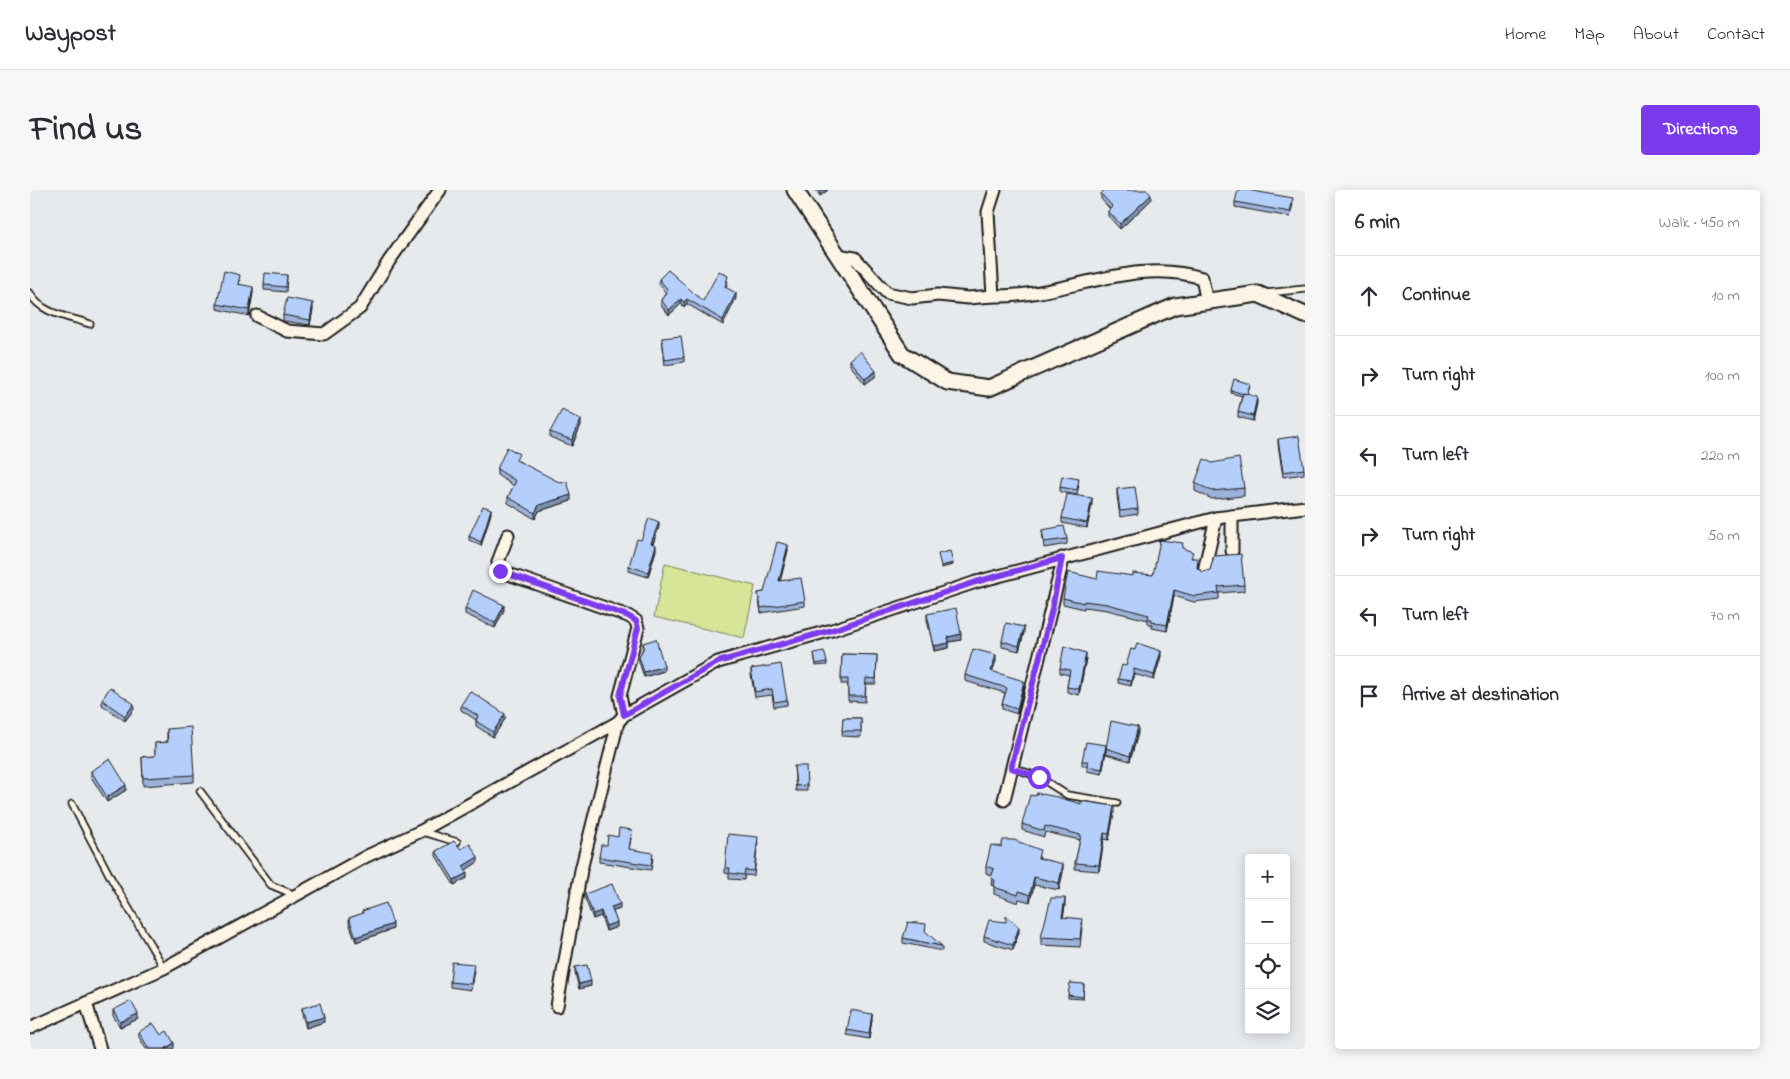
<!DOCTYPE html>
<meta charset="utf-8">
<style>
body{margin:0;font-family:"Indie Flower",sans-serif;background:#f7f7f7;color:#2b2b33}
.controls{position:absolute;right:15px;bottom:15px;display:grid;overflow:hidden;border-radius:5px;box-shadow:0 2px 12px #0003}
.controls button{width:45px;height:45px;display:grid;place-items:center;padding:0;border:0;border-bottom:1px solid #e1e1e2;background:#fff;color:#2b2b33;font:25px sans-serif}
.stop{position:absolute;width:15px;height:15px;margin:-11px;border:4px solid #7c3aed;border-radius:50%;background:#fff}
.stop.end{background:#7c3aed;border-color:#fff;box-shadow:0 1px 5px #0008}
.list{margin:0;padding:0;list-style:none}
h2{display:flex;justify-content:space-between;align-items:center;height:65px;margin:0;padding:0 20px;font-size:21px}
h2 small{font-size:16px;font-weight:400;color:#7c7c81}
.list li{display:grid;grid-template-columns:32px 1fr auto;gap:15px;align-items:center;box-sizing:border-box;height:80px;padding:0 20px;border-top:1px solid #e1e1e2}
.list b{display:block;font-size:19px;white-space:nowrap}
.list em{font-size:16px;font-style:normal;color:#7c7c81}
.icon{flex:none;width:28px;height:28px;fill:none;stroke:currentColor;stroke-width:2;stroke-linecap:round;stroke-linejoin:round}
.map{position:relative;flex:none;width:1275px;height:859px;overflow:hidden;border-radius:5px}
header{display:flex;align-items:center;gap:30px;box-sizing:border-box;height:70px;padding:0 25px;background:#fff;border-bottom:1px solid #e1e1e2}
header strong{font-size:24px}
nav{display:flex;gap:28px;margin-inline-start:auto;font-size:18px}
.intro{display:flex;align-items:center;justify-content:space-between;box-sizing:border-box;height:120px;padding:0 30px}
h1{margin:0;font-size:35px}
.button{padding:12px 22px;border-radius:5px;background:#7c3aed;color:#fff;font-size:18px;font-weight:700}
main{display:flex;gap:30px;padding:0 30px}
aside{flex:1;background:#fff;border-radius:5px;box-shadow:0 2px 12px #0003}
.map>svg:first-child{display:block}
</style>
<header>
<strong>Waypost</strong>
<nav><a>Home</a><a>Map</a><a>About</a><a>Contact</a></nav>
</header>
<div class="intro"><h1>Find us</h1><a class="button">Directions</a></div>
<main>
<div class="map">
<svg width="1275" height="859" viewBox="0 0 1275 859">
<rect width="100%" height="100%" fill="#e7eaec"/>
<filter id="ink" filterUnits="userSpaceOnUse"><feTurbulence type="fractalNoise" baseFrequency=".02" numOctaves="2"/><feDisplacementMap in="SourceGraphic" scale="10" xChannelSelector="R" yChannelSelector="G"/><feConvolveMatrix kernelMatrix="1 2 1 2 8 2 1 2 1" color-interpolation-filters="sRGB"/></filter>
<g filter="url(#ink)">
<polygon fill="#d7e599" stroke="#7a805a" points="635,373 725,396 714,448 624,427"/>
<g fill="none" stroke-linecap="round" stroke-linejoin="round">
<g stroke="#1c1c1c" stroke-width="9">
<g id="service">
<path d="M 0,103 C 10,124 40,127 60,134"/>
<polyline points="1237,103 1275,99"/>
<polyline points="981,577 1009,587 1037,605 1087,613"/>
<polyline points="170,601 241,695 265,705"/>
<polyline points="42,614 82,690 134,778"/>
<polyline points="393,642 427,652"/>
</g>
</g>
<g stroke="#1c1c1c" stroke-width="15">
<g id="minor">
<polyline points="807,65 825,68 857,103 882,108 908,105 938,108 963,106 958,22 965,0"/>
<path d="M 963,106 C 1033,108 1103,66 1172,88 L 1177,113"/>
<polyline points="227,126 257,141 294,144 330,118 359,71 410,0"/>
<polyline points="478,345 468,372 470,381 598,426 606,431 608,438 590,506 594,525"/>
<polyline points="1202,361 1202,326"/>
<polyline points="1174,381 1186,328"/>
<polyline points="974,610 1032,374 1032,368"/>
<polyline points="56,813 70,859"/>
<polyline points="527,816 551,680 588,532"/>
<polyline points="0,838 134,778 337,666 391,641 588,532 594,525 688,472 802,440 946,392 1186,328 1275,317"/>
</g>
</g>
<g stroke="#1c1c1c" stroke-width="19">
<polyline id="secondary" points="765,0 872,164 917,192 959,198 1145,116 1228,104 1275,125"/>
</g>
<use href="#service" stroke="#fcf5e5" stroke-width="5.5"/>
<use href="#minor" stroke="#fcf5e5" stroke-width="11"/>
<use href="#secondary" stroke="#fcf5e5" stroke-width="15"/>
</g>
<g fill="#9cb2d9" stroke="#1c1c1c">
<polygon points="786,0 798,0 790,6"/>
<polygon points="1071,4 1121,10 1090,39 1078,26 1078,21 1080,19 1071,9"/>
<polygon points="1205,12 1263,14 1260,27 1205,17"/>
<polygon points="257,85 256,102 234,100 234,95"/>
<polygon points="629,89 673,111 698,91 696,98 706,108 693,135 657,114 654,117 651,114 639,125 631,115 631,110 636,103 629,94"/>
<polygon points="210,90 209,94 223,102 219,126 187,119 187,114"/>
<polygon points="283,119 280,135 253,131 253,125"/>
<polygon points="632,148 654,167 654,172 635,175"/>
<polygon points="820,170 846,186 835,194 820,175"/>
<polygon points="1220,197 1217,204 1227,213 1223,231 1208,227 1208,222 1212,206 1201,203 1201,200"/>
<polygon points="551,235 542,256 520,247 520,242"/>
<polygon points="1248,249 1274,279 1274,284 1253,287 1248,254"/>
<polygon points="489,271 541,311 509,321 505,329 478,313 478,307 484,296 467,285 467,279"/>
<polygon points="1165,293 1214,298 1214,306 1182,309 1165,301"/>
<polygon points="1049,295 1047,305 1030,302 1030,297"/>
<polygon points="1087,299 1108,319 1108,324 1090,327 1087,305"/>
<polygon points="1062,314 1057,338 1032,333 1032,328"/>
<polygon points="461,323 451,356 439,350 439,346"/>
<polygon points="629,337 623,354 626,360 618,387 599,381 599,376 611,350"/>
<polygon points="1012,340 1037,349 1037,354 1014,358"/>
<polygon points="1153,359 1163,368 1168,378 1173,382 1214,395 1214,401 1189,403 1189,409 1164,412 1144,406 1137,441 1122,438 1122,435 1118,435 1118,430 1077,420 1054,417 1054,419 1033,414 1033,408 1067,389 1123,385"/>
<polygon points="758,360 750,391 775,411 775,416 731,423 728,403 734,402"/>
<polygon points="435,419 474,420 465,438 435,424"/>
<polygon points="897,424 931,450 919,452 919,458 904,461 897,430"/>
<polygon points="994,443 989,461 972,457 972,451"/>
<polygon points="613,453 634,481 614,487 609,472 609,467 613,458"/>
<polygon points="784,463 797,472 797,475 786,476"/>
<polygon points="812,464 847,465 846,494 836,494 835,512 818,511 818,494 811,494"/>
<polygon points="1131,466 1124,490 1104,484 1101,496 1088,493 1088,489 1096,476"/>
<polygon points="1056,468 1049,505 1037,502 1037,497 1039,485 1030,483 1030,478"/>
<polygon points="966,471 962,481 994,496 987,524 972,519 972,514 975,503 935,491 935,485"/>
<polygon points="721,479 757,510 757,515 744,517 742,505 725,507 721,485"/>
<polygon points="72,510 104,519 95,531 72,515"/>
<polygon points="431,515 475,529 463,547 446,536 446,530 431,520"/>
<polygon points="813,528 831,528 831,547 812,546"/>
<polygon points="137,539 164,585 164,592 113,596 112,567 125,566 125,553 137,552"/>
<polygon points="1108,543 1100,571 1076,564 1076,558"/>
<polygon points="1076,560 1072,584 1057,581 1057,576 1052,576 1052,571"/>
<polygon points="764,576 777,595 777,601 766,601"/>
<polygon points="61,581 96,600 77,612 61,587"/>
<polygon points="1051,614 1084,622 1079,650 1074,649 1069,681 1045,679 1045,673 1050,650 1015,642 1014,647 992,640 992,634"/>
<polygon points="602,644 599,659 623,668 621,680 569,672 569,667 577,655 588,647"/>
<polygon points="728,652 724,686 715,685 714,690 699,689 699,684 695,683 695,678"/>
<polygon points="406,661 448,672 435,680 437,688 424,695 406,666"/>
<polygon points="1010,667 1010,669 1033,682 1029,700 1004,695 1000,712 989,709 988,713 964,704 964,696 961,695 962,686 956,683 956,676"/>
<polygon points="555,704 590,719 583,721 587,737 576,741 571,726 563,729 555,709"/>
<polygon points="1035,716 1033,727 1052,737 1050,757 1011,755 1011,747"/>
<polygon points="332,721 363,739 326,752 319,733 319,728 332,724"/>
<polygon points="989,742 983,760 954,751 954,746"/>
<polygon points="873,748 912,756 912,761 873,753"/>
<polygon points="545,777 561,796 549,799 545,783"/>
<polygon points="444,780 441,800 420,797 420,792"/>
<polygon points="1054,794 1053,809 1038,808 1038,805"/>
<polygon points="272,818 294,832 276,838 272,824"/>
<polygon points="83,820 108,829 90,837 83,826"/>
<polygon points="842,829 839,849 817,845 817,840"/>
<polygon points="109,842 131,845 144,858 143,859 116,859 109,847"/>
</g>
<g fill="#7f91b0" stroke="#1c1c1c">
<polygon points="792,0 798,0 790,6 790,1"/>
<polygon points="1121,5 1121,10 1090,39 1090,34"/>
<polygon points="223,97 223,102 219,126 219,120"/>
<polygon points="706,103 706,108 693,135 693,130"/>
<polygon points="651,109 651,114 639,125 639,120"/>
<polygon points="657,109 657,114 654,117 654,112"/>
<polygon points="283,113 283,119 280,135 280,130"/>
<polygon points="846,181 846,186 835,194 835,189"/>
<polygon points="1227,207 1227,213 1223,231 1223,226"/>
<polygon points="551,230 551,235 542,256 542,250"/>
<polygon points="541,305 541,311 509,321 505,329 505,323 509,315"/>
<polygon points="1062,308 1062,314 1057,338 1057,333"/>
<polygon points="461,319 461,323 451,356 451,352"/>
<polygon points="629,332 629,337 621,358 621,353"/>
<polygon points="626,355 626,360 618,387 618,382"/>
<polygon points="758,355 758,360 749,396 749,391"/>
<polygon points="923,373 923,375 911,378 911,376"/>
<polygon points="1144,400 1144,406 1137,441 1137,435"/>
<polygon points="474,415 474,420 465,438 465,433"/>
<polygon points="994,437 994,443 989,461 989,456"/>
<polygon points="931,444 931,450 918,452 918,447"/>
<polygon points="919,453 919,458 904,461 904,456"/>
<polygon points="1131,461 1131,466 1124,490 1124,485"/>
<polygon points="1056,463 1056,468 1049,505 1049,499"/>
<polygon points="966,465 966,471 961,486 961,481"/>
<polygon points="634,476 634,481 614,487 614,482"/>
<polygon points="1104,479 1104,484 1101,496 1101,491"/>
<polygon points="994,491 994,496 987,524 987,519"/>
<polygon points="104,514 104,519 95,531 95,526"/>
<polygon points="475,524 475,529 463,547 463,542"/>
<polygon points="1108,537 1108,543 1100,571 1100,566"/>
<polygon points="1076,555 1076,560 1072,584 1072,579"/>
<polygon points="96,595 96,600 77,612 77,607"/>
<polygon points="1084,616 1084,622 1079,650 1079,644"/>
<polygon points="1074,643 1074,649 1069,681 1069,675"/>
<polygon points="448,667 448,672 433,682 433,676"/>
<polygon points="1033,674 1033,682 1029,700 1029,693"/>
<polygon points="437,683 437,688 424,695 424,690"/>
<polygon points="1004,687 1004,695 1000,712 1000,705"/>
<polygon points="1035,708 1035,716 1032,735 1032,727"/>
<polygon points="590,714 590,719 581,722 581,717"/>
<polygon points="571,721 571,726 563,729 563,724"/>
<polygon points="587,732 587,737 576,741 576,736"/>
<polygon points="363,734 363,739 326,752 326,747"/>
<polygon points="989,737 989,742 983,760 983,755"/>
<polygon points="561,791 561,796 549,799 549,794"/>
<polygon points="108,824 108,829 90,837 90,832"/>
<polygon points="842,824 842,829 839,849 839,844"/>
<polygon points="294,827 294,832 276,838 276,832"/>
<polygon points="144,853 144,858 143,859 135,859"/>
</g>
<g fill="#b5cffc" stroke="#1c1c1c">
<polygon points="1074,0 1117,0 1121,5 1090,34 1078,21 1083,17 1071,4"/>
<polygon points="1208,0 1217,0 1263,8 1260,22 1205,12"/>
<polygon points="638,80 673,111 689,81 698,86 695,97 706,103 693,130 657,109 654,112 651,109 639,120 631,110 638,100 629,89"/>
<polygon points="194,81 210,85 208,94 223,97 219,120 187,114"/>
<polygon points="235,83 257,85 256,97 234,95"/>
<polygon points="257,108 283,113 280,130 253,125"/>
<polygon points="651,146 654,167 635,170 632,148"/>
<polygon points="830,161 846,181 835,189 820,170"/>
<polygon points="1204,189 1220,194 1217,204 1213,203 1213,204 1201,200"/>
<polygon points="1213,203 1227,207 1223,226 1208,222"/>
<polygon points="532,220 551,230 542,250 520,242"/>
<polygon points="1269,246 1274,279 1253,282 1248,249"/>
<polygon points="477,257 489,264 486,270 531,293 537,291 541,305 509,315 505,323 478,307 486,291 467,279"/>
<polygon points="1209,268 1214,298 1182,301 1165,293 1174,269 1182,273"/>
<polygon points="1032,286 1049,289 1047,300 1030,297"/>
<polygon points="1105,297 1108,319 1090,321 1087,299"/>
<polygon points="1037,304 1062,308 1057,333 1032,328"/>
<polygon points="453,316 461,319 451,352 439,346"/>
<polygon points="619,328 629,332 621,353 626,355 618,382 599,376 607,349 611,350"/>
<polygon points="1034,336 1037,349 1014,352 1012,340"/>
<polygon points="1130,350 1153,353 1152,358 1163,362 1161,368 1168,368 1167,378 1173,382 1180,380 1184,366 1211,364 1214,395 1188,397 1189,403 1164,406 1144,400 1137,435 1122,432 1122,429 1118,429 1119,425 1077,414 1054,411 1054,413 1033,408 1038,382 1067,389 1068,381 1103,386 1103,383 1123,385"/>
<polygon points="747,352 758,355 749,391 771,388 775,411 731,418 728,403 734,402"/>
<polygon points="920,361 923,373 911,376 908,364"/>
<polygon points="443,400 474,415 465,433 435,419"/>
<polygon points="926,418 931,444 918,447 919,453 904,456 897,424"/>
<polygon points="976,433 994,437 989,456 972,451"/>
<polygon points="626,449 634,476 614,482 609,467 614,457 613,453"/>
<polygon points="1107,453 1131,461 1124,485 1104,479 1101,491 1088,489 1092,475 1096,476 1101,459 1105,460"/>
<polygon points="1034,456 1056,463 1049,499 1037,497 1040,480 1030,478"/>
<polygon points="943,459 966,465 961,481 994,491 987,519 972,514 977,498 935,485"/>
<polygon points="794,461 797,472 786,474 784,463"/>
<polygon points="812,464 847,465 846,489 836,488 835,506 818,506 818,489 811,489"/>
<polygon points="751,474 757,510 744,512 742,499 725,502 721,479"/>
<polygon points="80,497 104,514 95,526 72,510"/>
<polygon points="440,501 475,524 463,542 446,531 448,526 431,515"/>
<polygon points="813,528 831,528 831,541 812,541"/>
<polygon points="1081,531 1108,537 1100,566 1076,558"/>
<polygon points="161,537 164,585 113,588 112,567 125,566 125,553 138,552 137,539"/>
<polygon points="1056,552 1076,555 1072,579 1057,576 1058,571 1052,571"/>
<polygon points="80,569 96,595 77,607 61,581"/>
<polygon points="764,576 776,576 777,595 766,596"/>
<polygon points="1007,603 1027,607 1051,614 1051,611 1084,616 1079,644 1074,643 1069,675 1045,673 1051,645 1015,636 1014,641 992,634 1000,605 1005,606"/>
<polygon points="589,638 602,640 599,659 623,663 621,675 569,667 571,655 577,655 578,645 588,647"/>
<polygon points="698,644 728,647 724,681 715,680 714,685 699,683 700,678 695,678"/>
<polygon points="973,650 984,650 1010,660 1008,668 1033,674 1029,693 1004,687 1000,705 989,701 988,705 964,697 965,690 961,688 964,679 956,676 961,655 971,657"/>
<polygon points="424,651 431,659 440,654 448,667 433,676 437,683 424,690 406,661"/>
<polygon points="582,694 590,714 581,717 587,732 576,736 571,721 563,724 555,704"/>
<polygon points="1021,708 1035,708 1032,727 1052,729 1050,749 1011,747"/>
<polygon points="356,713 363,734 326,747 319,728 333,723 332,721"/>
<polygon points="976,726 989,737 983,755 954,746 959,730 976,732"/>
<polygon points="878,732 896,734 895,741 912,756 873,748"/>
<polygon points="422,772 444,774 441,794 420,792"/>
<polygon points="557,775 561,791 549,794 545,777"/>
<polygon points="1040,793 1054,794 1053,807 1038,805"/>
<polygon points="101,811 108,824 90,832 83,820"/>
<polygon points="290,813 294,827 276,832 272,818"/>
<polygon points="821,820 842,824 839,844 817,840"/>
<polygon points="123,833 131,845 137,841 144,853 135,859 119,859 109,842"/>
</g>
</g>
<g fill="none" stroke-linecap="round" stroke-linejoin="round" filter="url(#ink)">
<polyline stroke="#7c3aed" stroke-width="6" points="470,381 598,426 606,431 608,438 590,506 594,525 688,472 802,440 946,392 1032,368 1022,419 981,578 1009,587"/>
</g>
</svg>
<div class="controls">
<button>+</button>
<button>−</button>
<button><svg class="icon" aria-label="locate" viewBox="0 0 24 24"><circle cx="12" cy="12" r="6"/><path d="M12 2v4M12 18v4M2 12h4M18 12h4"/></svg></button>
<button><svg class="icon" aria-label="layers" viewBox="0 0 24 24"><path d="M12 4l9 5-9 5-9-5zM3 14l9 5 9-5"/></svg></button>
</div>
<div class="stop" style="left:1009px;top:587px"></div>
<div class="stop end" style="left:470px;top:381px"></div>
</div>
<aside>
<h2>6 min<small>Walk · 450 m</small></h2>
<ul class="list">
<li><svg class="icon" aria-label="ahead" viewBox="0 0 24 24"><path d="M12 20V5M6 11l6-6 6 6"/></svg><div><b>Continue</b></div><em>10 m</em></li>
<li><svg class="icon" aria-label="right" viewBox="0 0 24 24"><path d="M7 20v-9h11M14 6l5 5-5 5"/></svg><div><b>Turn right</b></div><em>100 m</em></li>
<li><svg class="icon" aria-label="left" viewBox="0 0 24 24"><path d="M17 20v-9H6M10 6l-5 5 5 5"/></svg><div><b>Turn left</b></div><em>220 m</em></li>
<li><svg class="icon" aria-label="right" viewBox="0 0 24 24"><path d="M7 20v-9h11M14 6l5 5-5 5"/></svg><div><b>Turn right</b></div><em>50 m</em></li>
<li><svg class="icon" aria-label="left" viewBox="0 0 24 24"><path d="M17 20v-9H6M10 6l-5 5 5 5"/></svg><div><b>Turn left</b></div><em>70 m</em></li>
<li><svg class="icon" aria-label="arrive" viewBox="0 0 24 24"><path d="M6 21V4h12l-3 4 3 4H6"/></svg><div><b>Arrive at destination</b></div></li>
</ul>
</aside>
</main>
